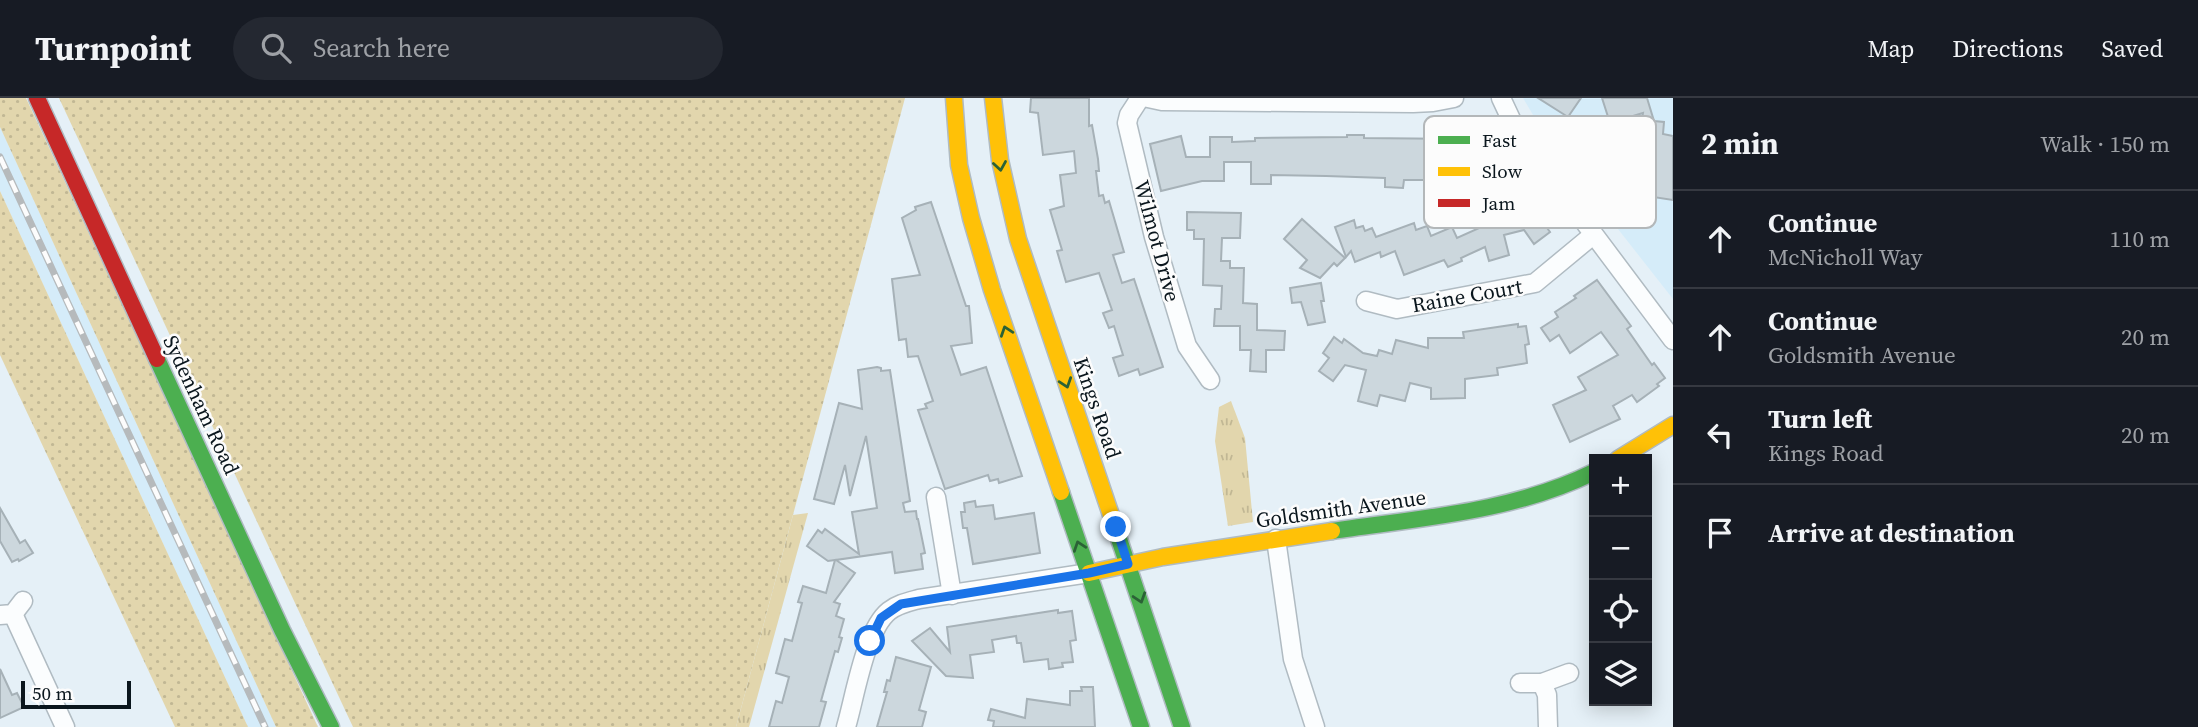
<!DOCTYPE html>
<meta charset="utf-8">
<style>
body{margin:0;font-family:"Source Serif 4",serif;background:#242831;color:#f1f3f6}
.controls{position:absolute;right:21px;bottom:21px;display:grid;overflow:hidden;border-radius:0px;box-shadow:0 4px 18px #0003}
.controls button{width:63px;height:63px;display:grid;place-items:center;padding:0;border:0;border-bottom:2px solid #363941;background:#171b24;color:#f1f3f6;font:35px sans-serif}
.scale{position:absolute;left:21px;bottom:18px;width:110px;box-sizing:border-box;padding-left:7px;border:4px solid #0a161d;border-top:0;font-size:19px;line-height:24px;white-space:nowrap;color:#0a161d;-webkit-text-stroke:5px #fcfcfc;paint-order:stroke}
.stop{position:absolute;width:21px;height:21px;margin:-16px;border:5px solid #1a73e8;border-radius:50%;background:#fff}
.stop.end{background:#1a73e8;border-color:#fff;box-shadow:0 2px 7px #0008}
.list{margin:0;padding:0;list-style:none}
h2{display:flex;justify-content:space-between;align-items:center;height:91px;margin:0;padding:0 28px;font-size:30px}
h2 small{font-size:23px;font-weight:400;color:#9ea1a6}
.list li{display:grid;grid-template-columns:46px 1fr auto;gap:21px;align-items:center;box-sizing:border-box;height:98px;padding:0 28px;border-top:2px solid #363941}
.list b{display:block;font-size:26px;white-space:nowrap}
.list p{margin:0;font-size:23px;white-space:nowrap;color:#9ea1a6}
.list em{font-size:23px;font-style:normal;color:#9ea1a6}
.icon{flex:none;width:38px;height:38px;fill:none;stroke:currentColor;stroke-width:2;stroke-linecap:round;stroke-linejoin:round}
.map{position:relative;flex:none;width:1673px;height:629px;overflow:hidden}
header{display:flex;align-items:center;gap:42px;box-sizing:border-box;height:98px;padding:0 35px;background:#171b24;border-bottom:2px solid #363941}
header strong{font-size:33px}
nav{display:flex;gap:38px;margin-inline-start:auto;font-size:24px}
.search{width:490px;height:63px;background:#242831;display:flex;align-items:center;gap:18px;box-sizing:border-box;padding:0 24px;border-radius:38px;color:#9ea1a6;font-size:26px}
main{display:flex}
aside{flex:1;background:#171b24}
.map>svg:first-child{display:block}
</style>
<header>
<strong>Turnpoint</strong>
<div class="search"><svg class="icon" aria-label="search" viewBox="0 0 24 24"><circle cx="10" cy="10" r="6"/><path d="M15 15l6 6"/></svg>Search here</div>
<nav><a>Map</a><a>Directions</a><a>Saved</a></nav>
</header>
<main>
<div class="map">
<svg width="1673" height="629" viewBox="0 0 1673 629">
<defs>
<pattern id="grass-dots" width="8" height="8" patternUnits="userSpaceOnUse" patternTransform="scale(1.75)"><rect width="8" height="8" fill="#e2d6ad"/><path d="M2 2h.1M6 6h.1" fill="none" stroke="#c1b794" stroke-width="1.8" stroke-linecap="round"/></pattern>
<pattern id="park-tufts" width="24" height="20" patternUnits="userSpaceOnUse" patternTransform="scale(1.75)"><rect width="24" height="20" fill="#e2d6ad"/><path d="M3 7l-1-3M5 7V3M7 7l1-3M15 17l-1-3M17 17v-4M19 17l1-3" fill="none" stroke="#c1b794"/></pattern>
</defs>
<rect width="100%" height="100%" fill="#e5f0f7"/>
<g fill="#d5ecf9">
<polygon points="1523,0 1673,0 1673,201 1548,42"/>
<polygon points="0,29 276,629 248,629 0,93"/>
</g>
<g fill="url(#grass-dots)">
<polygon points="0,0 26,0 318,629 276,629 0,29"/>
<polygon points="59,0 905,0 736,629 353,629"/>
<polygon points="0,93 248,629 175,629 0,257"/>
</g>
<g fill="url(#park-tufts)">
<polygon points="1231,303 1245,340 1253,424 1228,428 1215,343 1219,309"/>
<polygon points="808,415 749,629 736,629 793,417"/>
</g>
<g fill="#ccd7dd" stroke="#a6b1b7" stroke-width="2">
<polygon points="1031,0 1089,0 1089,28 1092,27 1098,61 1099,73 1096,73 1099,98 1103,97 1105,105 1109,103 1124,154 1113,157 1122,185 1134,181 1163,269 1140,277 1138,271 1119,278 1113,260 1123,257 1114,228 1109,230 1103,215 1112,212 1099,175 1066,184 1057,153 1062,152 1050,112 1064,108 1060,77 1076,75 1074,53 1043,57 1038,15 1030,14"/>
<polygon points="1538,0 1581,0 1568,19"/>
<polygon points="1602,0 1647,0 1654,23 1664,24 1663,36 1673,38 1673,102 1653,99 1654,90 1647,89 1648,82 1640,81 1642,65 1652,57 1639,41 1643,15 1610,25"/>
<polygon points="1485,27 1495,54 1500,52 1511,81 1526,101 1528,100 1536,109 1542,118 1540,120 1550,134 1534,146 1524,132 1504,137 1509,157 1489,163 1485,149 1461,160 1462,163 1448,169 1444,162 1404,177 1395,153 1381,159 1380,154 1355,164 1351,153 1346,159 1335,129 1354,122 1356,130 1363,128 1365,133 1372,130 1376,139 1414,125 1416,132 1427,128 1431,138 1452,129 1457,140 1486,127 1483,118 1508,111 1500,101 1502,99 1494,77 1476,84 1467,56 1443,56 1443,82 1404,82 1403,90 1385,89 1385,80 1326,78 1271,77 1271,86 1251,86 1251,64 1224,64 1224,83 1202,83 1161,93 1150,46 1181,38 1186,59 1210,59 1210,39 1232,39 1232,44 1255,43 1255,40 1347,39 1347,37 1364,37 1364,40 1464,41 1462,35"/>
<polygon points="931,104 966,208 969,208 972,245 951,248 961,277 986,269 1022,378 999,385 998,381 990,383 988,377 945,391 918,312 927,310 925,306 933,303 918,258 908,259 906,241 899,242 892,181 920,177 902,120 916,112 915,109"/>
<polygon points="1187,114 1241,115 1240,140 1222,140 1221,163 1230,163 1230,170 1244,170 1243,205 1257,206 1257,232 1285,233 1284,252 1266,252 1266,274 1250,273 1251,252 1240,252 1240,228 1214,228 1215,211 1221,211 1222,188 1203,187 1204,141 1194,141 1194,132 1187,132"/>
<polygon points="1302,121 1345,160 1337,168 1334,165 1320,180 1300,170 1307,162 1284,141"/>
<polygon points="1597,182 1631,228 1627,231 1652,267 1654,265 1665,280 1657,286 1659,288 1637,304 1632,297 1613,308 1620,321 1570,344 1553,307 1586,292 1578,279 1618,257 1601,234 1570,255 1559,237 1550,243 1541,230 1558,219 1555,214 1576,200 1574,198"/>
<polygon points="1321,185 1324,203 1321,203 1325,224 1308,227 1301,204 1292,205 1290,190"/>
<polygon points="1518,226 1518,229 1526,228 1529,246 1525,247 1527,265 1497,270 1498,277 1465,281 1465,300 1431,301 1431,290 1410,285 1405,303 1380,297 1377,308 1358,303 1366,272 1345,267 1333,283 1319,273 1329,260 1323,255 1334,239 1342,245 1344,241 1363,255 1377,258 1379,252 1392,256 1396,242 1428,250 1428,240 1464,240 1463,234"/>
<polygon points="877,269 881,270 881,273 890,272 910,403 903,405 905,414 916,413 917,421 918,421 925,455 921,456 923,471 895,475 892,454 836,462 855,475 834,504 840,506 836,518 844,521 839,539 842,540 838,554 835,553 821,603 826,604 819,629 769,629 776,603 782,605 789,579 776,575 785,541 792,543 802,505 798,504 803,488 826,495 835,462 828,463 807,448 818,432 822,435 825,431 859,456 852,414 877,410 866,338 850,398 845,367 834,406 814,401 839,305 862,311 858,272"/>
<polygon points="975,403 976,409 993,407 995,421 1034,415 1040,455 973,466 967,430 963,430 961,414 965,414 964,405"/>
<polygon points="0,410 20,445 25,442 33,455 19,463 18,461 12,464 0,443"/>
<polygon points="1058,512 1058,515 1072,513 1076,542 1070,543 1073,564 1062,565 1063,569 1049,571 1048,561 1024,564 1021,545 1017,545 1016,538 992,542 994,554 970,557 973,580 946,578 912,543 930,530 950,554 947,529"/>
<polygon points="896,559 931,569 919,612 926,614 922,629 877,629 887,594 884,594 887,582 890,583"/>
<polygon points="0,571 12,597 17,595 24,609 0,620"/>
<polygon points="1081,589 1093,589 1095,629 993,629 994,623 988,622 991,611 1025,620 1027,601 1070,607 1070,593 1082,593"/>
</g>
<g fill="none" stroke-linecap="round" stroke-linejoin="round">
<g stroke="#b0bbc2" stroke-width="21">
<g id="street">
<polyline points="1140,0 1129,17 1127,25 1154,139 1187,248 1210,282"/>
<polyline points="1148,0 1162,3 1413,5 1433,4 1454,0"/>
<polyline points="1501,0 1517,34 1673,242"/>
<polyline points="1366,203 1397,211 1535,185 1593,137"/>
<polyline points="936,399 952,497"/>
<polyline points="1276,441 1293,561 1315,629"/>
<polyline points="13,516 65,629"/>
<polyline points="0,517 13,516 23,503"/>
<polyline points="1520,585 1542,585 1569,575"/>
<polyline points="1542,585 1547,597 1548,629"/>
<path d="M 846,629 C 855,599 865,532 889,513 C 898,506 908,504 919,501 L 1089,475"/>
</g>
</g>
<g stroke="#b0bbc2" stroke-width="19">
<g id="fast">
<polyline points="157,261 282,532 331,629"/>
<polyline points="1061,394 1141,629"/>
<polyline points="1114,426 1182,629"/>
<path d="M 1332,433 C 1420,420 1513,414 1594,374"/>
</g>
</g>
<g stroke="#b0bbc2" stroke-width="19">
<g id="slow">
<polyline points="954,0 959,67 971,120 992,192 1061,394"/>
<polyline points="993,0 1000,62 1018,141 1114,426"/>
<polyline points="1618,361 1673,327"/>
<polyline points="1089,475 1163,459 1332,433"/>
</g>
</g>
<g stroke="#b0bbc2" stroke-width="19">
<polyline id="jam" points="37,0 157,261"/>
</g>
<use href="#street" stroke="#fbfdfe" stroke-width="18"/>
<use href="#fast" stroke="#4caf50" stroke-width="16"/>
<use href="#slow" stroke="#ffc107" stroke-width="16"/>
<use href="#jam" stroke="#c62828" stroke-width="16"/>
<g stroke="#b6babc" stroke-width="7">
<polyline id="rail" points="0,59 265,629"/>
</g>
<use href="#rail" stroke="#fcfcfc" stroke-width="4.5" stroke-dasharray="13" stroke-linecap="butt"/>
</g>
<defs><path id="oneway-chevron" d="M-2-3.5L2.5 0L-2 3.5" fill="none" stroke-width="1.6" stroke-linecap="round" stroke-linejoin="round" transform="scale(1.75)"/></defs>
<g stroke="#2b6236">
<use href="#oneway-chevron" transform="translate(1000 68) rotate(81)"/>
<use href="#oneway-chevron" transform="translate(1006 233) rotate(-109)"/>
<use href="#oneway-chevron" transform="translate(1066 285) rotate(71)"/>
<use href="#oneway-chevron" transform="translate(1079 448) rotate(-109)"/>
<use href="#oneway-chevron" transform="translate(1140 500) rotate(72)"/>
</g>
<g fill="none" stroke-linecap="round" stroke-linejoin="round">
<polyline stroke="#1a73e8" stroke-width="9" points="870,543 881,520 901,506 1089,475 1128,466 1116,429"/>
</g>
<g text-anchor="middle" stroke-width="5" stroke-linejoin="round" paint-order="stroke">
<g font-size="21" fill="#0a161d" stroke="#fcfcfc">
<text transform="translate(1157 143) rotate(75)" y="7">Wilmot Drive</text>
<text transform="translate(1467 198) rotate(-10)" y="7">Raine Court</text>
<text transform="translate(201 307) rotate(65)" y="7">Sydenham Road</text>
<text transform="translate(1097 310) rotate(71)" y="7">Kings Road</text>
<text transform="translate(1341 411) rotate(-8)" y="7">Goldsmith Avenue</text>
</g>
</g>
<rect x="1424" y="18" width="232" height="112" rx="10" fill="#fcfcfc" stroke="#b3b7b9" stroke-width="2"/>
<rect x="1438" y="38" width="32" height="8" fill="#4caf50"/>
<rect x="1438" y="69" width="32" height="9" fill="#ffc107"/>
<rect x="1438" y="101" width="32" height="8" fill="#c62828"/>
<g font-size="19" fill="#0a161d">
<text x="1482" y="49">Fast</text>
<text x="1482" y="80">Slow</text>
<text x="1482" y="112">Jam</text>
</g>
</svg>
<div class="controls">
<button>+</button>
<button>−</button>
<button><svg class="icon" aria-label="locate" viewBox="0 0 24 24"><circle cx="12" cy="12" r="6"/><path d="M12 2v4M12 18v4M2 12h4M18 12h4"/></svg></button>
<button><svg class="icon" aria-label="layers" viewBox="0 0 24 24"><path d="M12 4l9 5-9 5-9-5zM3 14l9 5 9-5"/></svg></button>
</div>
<div class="scale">50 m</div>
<div class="stop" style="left:870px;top:543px"></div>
<div class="stop end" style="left:1116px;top:429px"></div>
</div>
<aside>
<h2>2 min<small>Walk · 150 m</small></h2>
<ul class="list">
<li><svg class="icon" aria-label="ahead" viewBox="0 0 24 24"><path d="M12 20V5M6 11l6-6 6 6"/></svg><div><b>Continue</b><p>McNicholl Way</p></div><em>110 m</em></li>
<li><svg class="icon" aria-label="ahead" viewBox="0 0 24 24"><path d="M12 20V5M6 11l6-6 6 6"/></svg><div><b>Continue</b><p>Goldsmith Avenue</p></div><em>20 m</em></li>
<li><svg class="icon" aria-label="left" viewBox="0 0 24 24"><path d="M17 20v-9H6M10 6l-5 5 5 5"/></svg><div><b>Turn left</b><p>Kings Road</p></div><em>20 m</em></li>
<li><svg class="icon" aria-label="arrive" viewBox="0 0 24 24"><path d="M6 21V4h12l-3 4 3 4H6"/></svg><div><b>Arrive at destination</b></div></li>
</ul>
</aside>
</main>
